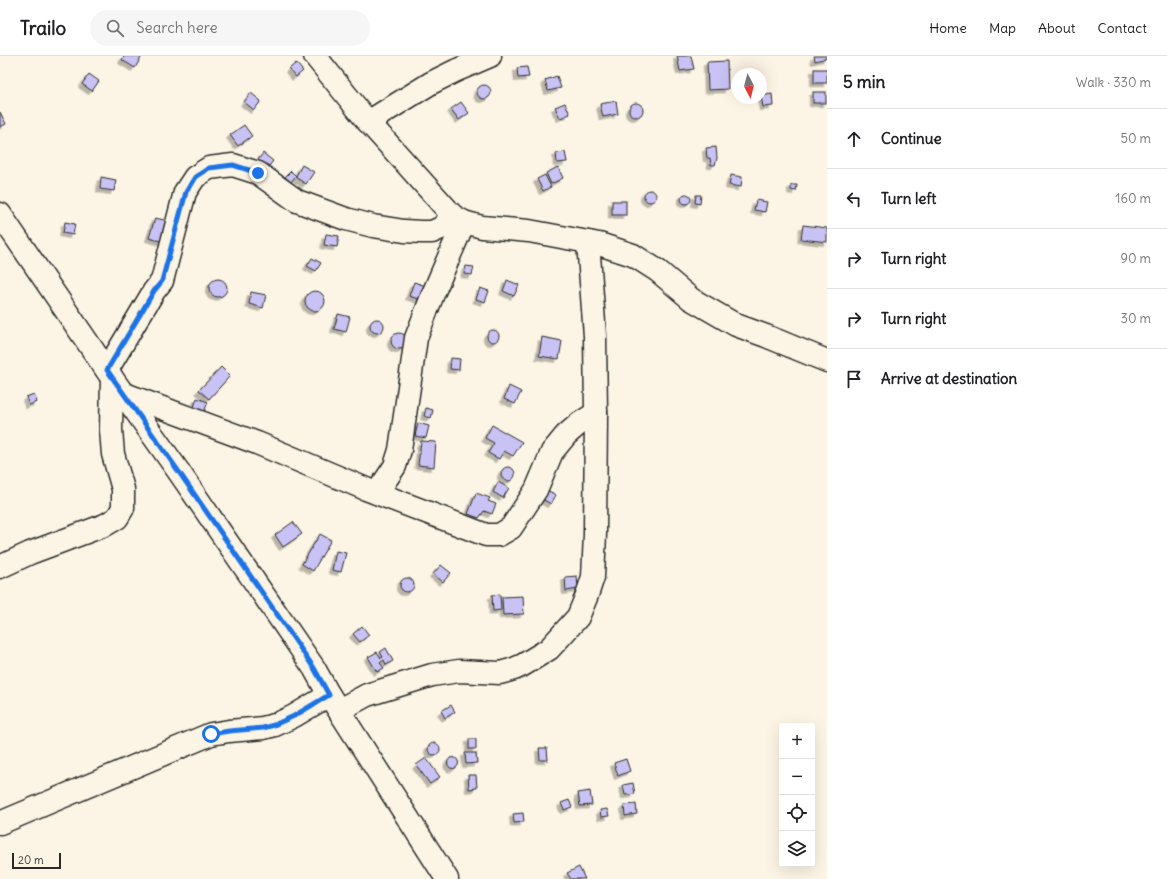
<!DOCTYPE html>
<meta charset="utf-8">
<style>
body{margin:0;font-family:Delius,sans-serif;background:#f6f6f6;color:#202124}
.controls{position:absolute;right:12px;bottom:12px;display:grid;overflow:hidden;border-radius:4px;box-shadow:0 4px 16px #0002}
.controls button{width:36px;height:36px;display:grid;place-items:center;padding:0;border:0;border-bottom:1px solid #e0e0e0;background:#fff;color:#202124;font:20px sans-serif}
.compass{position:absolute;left:731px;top:12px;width:36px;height:36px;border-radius:50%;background:#fff;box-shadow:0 4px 16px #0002;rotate:173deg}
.scale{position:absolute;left:12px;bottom:10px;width:49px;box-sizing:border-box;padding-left:4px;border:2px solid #2b2b2b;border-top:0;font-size:11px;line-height:14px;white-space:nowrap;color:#2b2b2b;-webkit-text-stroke:3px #fcf5e5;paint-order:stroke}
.stop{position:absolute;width:12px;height:12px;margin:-9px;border:3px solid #1a73e8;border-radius:50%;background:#fff}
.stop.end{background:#1a73e8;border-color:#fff;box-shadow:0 1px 4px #0008}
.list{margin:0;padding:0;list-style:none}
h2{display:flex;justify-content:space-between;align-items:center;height:52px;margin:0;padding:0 16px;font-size:17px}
h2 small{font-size:13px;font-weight:400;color:#757577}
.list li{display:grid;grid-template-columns:26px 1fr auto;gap:12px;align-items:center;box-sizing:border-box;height:60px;padding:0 16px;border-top:1px solid #e0e0e0}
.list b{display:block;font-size:15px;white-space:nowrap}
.list em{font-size:13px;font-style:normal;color:#757577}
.icon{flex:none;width:22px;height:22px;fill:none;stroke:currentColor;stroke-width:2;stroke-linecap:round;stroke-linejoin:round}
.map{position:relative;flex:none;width:827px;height:823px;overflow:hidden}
header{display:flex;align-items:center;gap:24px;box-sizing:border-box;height:56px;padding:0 20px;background:#fff;border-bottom:1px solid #e0e0e0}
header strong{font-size:19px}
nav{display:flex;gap:22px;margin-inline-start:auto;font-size:14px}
.search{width:280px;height:36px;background:#f6f6f6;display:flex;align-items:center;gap:10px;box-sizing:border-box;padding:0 14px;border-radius:22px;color:#757577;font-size:15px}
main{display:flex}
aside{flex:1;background:#fff}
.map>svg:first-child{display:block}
</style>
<header>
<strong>Trailo</strong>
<div class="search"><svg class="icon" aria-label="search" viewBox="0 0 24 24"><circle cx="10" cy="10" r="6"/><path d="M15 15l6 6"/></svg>Search here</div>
<nav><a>Home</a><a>Map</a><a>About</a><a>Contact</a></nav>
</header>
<main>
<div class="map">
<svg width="827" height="823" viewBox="0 0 827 823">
<defs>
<filter id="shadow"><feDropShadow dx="-3.5" dy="3.5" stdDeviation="0" flood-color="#0004"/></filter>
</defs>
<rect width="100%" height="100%" fill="#fcf5e5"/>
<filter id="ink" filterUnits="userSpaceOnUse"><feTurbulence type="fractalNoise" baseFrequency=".025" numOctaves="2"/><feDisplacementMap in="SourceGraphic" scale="8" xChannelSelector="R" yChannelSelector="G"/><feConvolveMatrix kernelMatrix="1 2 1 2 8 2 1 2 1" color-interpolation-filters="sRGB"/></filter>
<g filter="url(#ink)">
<g fill="#c9c2f4" stroke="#2b2b2b" filter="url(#shadow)">
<polygon points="124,0 142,0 135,12 122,4"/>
<polygon points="677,0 691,0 694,13 680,15"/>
<polygon points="814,0 826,0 827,2 815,5"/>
<polygon points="727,5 728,33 708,34 707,6"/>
<polygon points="296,7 303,15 296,21 289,13"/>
<polygon points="527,11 529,21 518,22 517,12"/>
<rect x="814" y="13" width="13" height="14"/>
<polygon points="89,18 99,25 92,35 82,28"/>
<polygon points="557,20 561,32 548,35 545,24"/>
<circle cx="484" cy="36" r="7"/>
<rect x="813" y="36" width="13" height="11"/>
<polygon points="251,37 261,45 254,54 244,46"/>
<polygon points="772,38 773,50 763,51 761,40"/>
<polygon points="616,45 618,58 603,61 600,48"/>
<polygon points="461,46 469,57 459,64 451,53"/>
<circle cx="636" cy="54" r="7"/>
<polygon points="565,47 570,58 560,62 555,51"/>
<polygon points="0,56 6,68 0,71"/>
<polygon points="244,69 252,80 238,90 230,79"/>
<polygon points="716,91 717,102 715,109 711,109 710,102 707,102 706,92"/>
<polygon points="565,96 567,106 557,107 556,97"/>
<polygon points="263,97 273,105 265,115 256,107"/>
<polygon points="302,109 314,116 306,128 295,121 291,126 285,121 291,115 296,120"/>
<polygon points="558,111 563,122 551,128 546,117"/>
<polygon points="545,119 551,131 543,135 537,123"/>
<polygon points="731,119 742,121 741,131 729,129"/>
<polygon points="101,121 116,124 114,135 100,133"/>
<polygon points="791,129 797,129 796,135 791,134"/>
<circle cx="650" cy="140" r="6"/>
<circle cx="686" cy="143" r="5"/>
<polygon points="696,139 701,139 700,148 695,147"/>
<polygon points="756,144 767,146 765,156 754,154"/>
<rect x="612" y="145" width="14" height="14"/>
<polygon points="155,162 169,165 164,186 149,182"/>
<polygon points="65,166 75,168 73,179 63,177"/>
<polygon points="803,169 827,172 827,186 801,183"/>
<polygon points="326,178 339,180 337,191 324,189"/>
<polygon points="312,202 321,207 316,215 307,210"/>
<polygon points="466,210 474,211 472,219 464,218"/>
<circle cx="218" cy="232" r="9"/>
<polygon points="507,224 519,229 514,240 503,235"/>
<polygon points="414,226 426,230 421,244 409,240"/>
<polygon points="480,232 489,235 485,246 476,243"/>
<circle cx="315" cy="245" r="10"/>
<polygon points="251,236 266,239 263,252 249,248"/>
<polygon points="338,258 350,261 346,276 334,273"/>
<circle cx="377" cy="270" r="7"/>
<circle cx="493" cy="280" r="6"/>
<circle cx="399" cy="285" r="8"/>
<polygon points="542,281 562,285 559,303 539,300"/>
<polygon points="451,302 460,303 459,314 450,313"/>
<polygon points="221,311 230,320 209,343 199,334"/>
<polygon points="509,330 521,336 515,348 504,343"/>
<polygon points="34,338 37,346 29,349 26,341"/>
<polygon points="197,342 208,346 204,356 194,351"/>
<polygon points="426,352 433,354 431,362 424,360"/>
<polygon points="418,367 429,370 426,382 415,380"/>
<polygon points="492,369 522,386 513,400 504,395 499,403 488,397 494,387 485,382"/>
<polygon points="421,385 436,386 434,411 418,409"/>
<circle cx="508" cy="418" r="7"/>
<polygon points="498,426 509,432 503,442 493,436"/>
<polygon points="547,434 556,439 551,448 542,443"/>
<polygon points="476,437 490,442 488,445 496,448 492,458 484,455 479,462 468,458"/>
<polygon points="293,466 302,478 283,491 275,479"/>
<polygon points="320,478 331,484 313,515 302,508"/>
<polygon points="336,495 346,497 341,516 332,514"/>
<polygon points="441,509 451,517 443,526 433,518"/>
<polygon points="577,520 578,533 566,535 565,521"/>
<circle cx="407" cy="529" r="7"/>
<polygon points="500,538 501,554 493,555 492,539"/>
<polygon points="523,540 524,558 503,559 502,541"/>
<polygon points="362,570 369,579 360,586 353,578"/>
<polygon points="386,592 393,605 386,609 384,604 380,607 384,612 377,616 368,601 377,596 381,602 383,601 380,596"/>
<polygon points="451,649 455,656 445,662 441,655"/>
<rect x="469" y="683" width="7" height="10"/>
<circle cx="434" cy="693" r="6"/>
<polygon points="539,692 547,692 548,704 540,704"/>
<polygon points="465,697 476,697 477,707 466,708"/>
<circle cx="453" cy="707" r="5.5"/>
<polygon points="426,702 440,721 430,728 416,709"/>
<polygon points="626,703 630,715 618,720 614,707"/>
<polygon points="468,719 476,719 477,732 469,733"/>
<polygon points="633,727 635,738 625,739 623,729"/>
<polygon points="590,735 592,749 580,750 578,737"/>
<polygon points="569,744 572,751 564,754 561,747"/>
<polygon points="636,748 637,758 625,760 624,749"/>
<polygon points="607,753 609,760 601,761 600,754"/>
<polygon points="523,757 524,766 514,767 513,758"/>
<polygon points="579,811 585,823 571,823 567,817"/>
</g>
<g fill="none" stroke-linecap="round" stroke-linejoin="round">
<g stroke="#2b2b2b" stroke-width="25">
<g id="minor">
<polyline points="315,0 364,61 453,160 464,166 482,171 529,175 599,188 633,199 658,215 691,243 736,269 766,280 827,305"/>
<polyline points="368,66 431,27 455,15 490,0"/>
<polyline points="0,158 112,322 179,416 314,612 329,639 447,823"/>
<polyline points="107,314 154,235 162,225 185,136 195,121 209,112 233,109 258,117 297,145 346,163 373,170 404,175 421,176 432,176 441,172 453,160"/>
<polyline points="122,337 257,387 366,433 486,479 499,479 511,472 536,434 552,396 566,379 580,367 596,357"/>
<polyline points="377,437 395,410 400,394 416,282 433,238 464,166"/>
<polyline points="0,511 30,497 105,469 117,462 123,452 123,433 113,398 111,374 112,322"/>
<polyline points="339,654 367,639 432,619 459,615 500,617 514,613 523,609 549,593 578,561 587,539 593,521 595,478 596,357 595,280 588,186"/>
<polyline points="0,767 211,678 229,675 263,672 275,669 294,660 329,639"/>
</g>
</g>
<use href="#minor" stroke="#fcf5e5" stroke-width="22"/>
</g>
</g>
<g fill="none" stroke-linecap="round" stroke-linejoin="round" filter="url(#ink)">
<polyline stroke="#1a73e8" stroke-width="5" points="211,678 229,675 263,672 274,669 294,660 329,639 314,612 179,416 107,314 154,235 162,225 186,136 195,121 209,112 233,109 258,117"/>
</g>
</svg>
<div class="controls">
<button>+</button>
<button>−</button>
<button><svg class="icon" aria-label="locate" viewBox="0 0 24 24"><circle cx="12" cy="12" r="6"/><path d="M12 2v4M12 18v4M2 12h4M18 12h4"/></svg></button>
<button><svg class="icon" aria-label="layers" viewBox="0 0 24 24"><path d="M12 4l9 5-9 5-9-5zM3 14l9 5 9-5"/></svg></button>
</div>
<svg class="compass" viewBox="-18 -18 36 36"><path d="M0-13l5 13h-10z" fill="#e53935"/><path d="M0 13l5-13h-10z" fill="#757577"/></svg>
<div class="scale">20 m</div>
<div class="stop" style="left:211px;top:678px"></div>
<div class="stop end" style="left:258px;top:117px"></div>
</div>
<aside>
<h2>5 min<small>Walk · 330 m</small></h2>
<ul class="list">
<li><svg class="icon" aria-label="ahead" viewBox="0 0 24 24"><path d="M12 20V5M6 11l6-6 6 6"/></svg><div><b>Continue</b></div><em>50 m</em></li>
<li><svg class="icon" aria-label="left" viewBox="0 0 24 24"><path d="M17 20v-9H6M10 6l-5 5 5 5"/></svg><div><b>Turn left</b></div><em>160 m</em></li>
<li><svg class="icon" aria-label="right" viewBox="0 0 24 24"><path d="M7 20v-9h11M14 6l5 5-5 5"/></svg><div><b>Turn right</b></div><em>90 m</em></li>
<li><svg class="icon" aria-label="right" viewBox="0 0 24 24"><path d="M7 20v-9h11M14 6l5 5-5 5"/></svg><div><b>Turn right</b></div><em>30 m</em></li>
<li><svg class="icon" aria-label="arrive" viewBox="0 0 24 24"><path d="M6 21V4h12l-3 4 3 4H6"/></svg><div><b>Arrive at destination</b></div></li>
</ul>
</aside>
</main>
